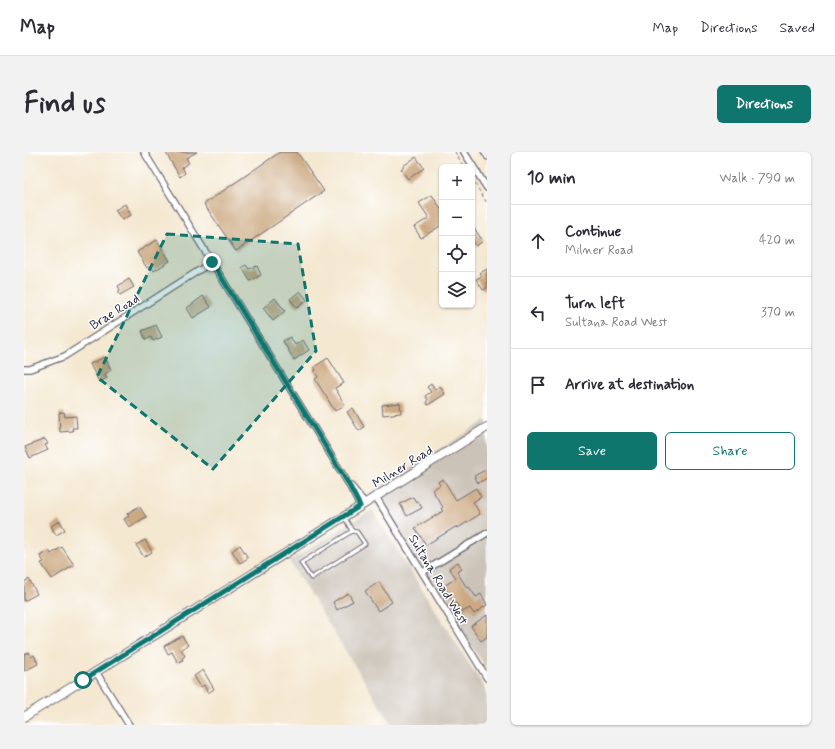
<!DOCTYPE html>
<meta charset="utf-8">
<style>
body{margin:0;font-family:Mynerve,sans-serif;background:#f2f2f3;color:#2b2b33}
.controls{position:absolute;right:12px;top:12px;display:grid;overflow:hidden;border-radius:6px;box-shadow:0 1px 3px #0004}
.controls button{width:36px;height:36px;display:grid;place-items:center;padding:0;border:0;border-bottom:1px solid #e1e1e2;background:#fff;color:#2b2b33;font:20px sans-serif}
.stop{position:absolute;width:12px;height:12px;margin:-9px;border:3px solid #0f766e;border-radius:50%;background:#fff}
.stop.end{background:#0f766e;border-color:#fff;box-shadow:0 1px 4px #0008}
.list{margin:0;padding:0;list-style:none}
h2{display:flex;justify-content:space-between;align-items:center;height:52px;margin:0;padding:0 16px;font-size:17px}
h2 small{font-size:13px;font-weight:400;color:#7c7c81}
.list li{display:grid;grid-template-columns:26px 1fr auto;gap:12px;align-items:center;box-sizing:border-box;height:72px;padding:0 16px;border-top:1px solid #e1e1e2}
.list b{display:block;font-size:15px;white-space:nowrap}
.list p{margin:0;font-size:13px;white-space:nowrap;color:#7c7c81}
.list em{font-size:13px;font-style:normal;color:#7c7c81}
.actions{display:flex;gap:8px;padding:12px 16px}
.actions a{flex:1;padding:9px 0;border:1px solid #0f766e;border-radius:6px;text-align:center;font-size:14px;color:#0f766e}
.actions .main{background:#0f766e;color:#fff}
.icon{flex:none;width:22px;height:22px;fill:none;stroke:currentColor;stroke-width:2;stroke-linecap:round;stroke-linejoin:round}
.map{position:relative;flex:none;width:463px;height:573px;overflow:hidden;border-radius:6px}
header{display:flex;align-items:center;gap:24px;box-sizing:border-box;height:56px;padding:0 20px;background:#fff;border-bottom:1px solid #e1e1e2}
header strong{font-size:19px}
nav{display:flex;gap:22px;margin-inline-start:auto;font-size:14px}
.intro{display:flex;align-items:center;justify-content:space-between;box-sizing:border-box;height:96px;padding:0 24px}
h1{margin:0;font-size:28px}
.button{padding:10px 18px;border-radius:6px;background:#0f766e;color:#fff;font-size:14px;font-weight:700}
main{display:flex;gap:24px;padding:0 24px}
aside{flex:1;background:#fff;border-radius:6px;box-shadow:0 1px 3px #0004}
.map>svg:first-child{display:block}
</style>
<header>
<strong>Map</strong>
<nav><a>Map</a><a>Directions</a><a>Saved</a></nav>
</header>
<div class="intro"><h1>Find us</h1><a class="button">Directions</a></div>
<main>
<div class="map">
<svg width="463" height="573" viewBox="0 0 463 573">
<rect width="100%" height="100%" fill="#fff"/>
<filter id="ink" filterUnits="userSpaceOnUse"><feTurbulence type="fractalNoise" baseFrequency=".025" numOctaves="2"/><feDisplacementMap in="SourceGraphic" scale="8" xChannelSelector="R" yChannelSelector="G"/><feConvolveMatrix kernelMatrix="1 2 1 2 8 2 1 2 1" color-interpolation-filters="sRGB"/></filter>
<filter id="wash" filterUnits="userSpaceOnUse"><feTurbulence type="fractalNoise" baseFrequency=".012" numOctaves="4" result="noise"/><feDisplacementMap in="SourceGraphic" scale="16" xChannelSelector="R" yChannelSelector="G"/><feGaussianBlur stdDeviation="0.9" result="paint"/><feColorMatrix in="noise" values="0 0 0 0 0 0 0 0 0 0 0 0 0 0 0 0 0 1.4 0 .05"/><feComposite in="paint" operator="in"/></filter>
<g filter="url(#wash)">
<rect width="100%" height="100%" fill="#f4e8d1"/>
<g fill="#cbc3b8">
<polygon points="463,268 463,517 345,342"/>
<polygon points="348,358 461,537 463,544 463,570 458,573 368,573 265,409"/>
</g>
<g id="blocks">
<g fill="#cba880">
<polygon points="145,0 173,0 162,6 165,11 158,15 161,21 156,25 142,1"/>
<polygon points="256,0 273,0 300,39 212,99 180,52"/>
<polygon points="392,5 400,16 384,27 377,17 380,15 379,14"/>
<polygon points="408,43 418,59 418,73 397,86 390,75 405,66 395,51"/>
<polygon points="101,52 107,63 98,68 91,58"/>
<polygon points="448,73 459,89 452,94 448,88"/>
<polygon points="133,88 146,109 130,119 127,114 123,116 113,100"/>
<polygon points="222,113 225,117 233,114 237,123 226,129 218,115"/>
<polygon points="463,117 463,136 459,138 452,127 458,124 456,121"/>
<polygon points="105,127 110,135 96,143 94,140 96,138 94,134"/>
<polygon points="276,139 283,148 273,156 266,147"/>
<polygon points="179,144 187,155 169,166 163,156"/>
<polygon points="251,146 261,159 249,169 239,156"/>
<polygon points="132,173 138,185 129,189 127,185 122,188 118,179"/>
<polygon points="266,185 271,193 279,188 285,198 270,208 259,189"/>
<polygon points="81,205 87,218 81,222 83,226 75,230 66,212"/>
<polygon points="304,206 320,231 311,236 321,253 311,259 291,227 294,225 290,219 292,218 290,215"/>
<polygon points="407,232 411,238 416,234 421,242 404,253 402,250 404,248 401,244 407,240 403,235"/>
<polygon points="376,251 377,261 359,263 358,253"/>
<polygon points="329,256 340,275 335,279 323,260"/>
<polygon points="40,260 41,265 52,264 53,276 48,276 49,279 36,280 35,261"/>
<polygon points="21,287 24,292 21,293 24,298 6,306 1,295"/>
<polygon points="461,318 463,321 463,326 454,331 450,324"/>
<polygon points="419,327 432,348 452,336 457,345 449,350 456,362 434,376 433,374 402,393 391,376 419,359 417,357 419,355 408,338 416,333 414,330"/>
<polygon points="389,345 392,350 394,349 398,356 383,364 376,352"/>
<polygon points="115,354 122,365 105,375 100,367 105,364 103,362"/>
<polygon points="36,369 41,378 32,383 27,374"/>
<polygon points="121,388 128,400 120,405 112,393"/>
<polygon points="216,393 224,406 216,411 208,399"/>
<polygon points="38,395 50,413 28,427 17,411 20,410 16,404 25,398 27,402"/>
<polygon points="434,410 438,417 433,420 443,436 445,435 452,445 457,442 463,453 450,462 446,456 438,460 432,451 430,452 420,434 432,426 425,416"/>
<polygon points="5,427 13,442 0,449 0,430"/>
<polygon points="355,430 368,450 354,459 341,439"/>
<polygon points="324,441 329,449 313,458 309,450"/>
<polygon points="463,463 463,485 457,489 447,474"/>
<polygon points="158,484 164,493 157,497 161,504 158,506 159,508 154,511 148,500 144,502 140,494"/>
<polygon points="5,500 7,505 10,503 14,512 0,519 0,502"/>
<polygon points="179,518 190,537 184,541 180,533 177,535 170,524"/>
</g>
</g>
</g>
<g filter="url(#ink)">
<use href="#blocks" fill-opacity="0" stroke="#6c6770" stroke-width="1"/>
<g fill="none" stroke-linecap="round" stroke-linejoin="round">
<g stroke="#6c6770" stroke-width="5">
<g id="lane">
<polyline points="459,0 463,6"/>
<polyline points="321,366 328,379 277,411 287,426 341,392 333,380 328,379"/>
</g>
</g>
<g stroke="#6c6770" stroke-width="8">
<g id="street">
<polyline points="120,0 324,331 336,354"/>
<polyline points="440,0 463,36"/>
<polyline points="0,217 6,217 41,204 188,110"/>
<polyline points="327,334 341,351"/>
<polyline points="352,345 463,526"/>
<polyline points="399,420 463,381"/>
<polyline points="72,520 105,573"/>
</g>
</g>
<g stroke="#6c6770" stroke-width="10">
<polyline id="secondary" points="0,565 463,275"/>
</g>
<g stroke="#6c6770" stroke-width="1" stroke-dasharray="3 3" stroke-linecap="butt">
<polyline points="431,0 440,15"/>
<polyline points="448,27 463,51"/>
</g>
<use href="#lane" stroke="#fff" stroke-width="3"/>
<use href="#street" stroke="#fff" stroke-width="5.5"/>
<use href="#secondary" stroke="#fff" stroke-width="8"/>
</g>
</g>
<g fill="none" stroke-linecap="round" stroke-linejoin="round" filter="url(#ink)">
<polyline stroke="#0f766e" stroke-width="5" points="59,528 336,354 324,331 188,110"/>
</g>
<path fill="#0f766e" fill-opacity="0.2" stroke="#0f766e" stroke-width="3" stroke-dasharray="8 5" stroke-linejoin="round" d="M 143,82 L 274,92 L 292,199 L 189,317 L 73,225 Z"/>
<g text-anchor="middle" stroke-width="3" stroke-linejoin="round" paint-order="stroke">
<g font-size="13" fill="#22223b" stroke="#fff">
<text transform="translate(90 159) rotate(-32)" y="5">Brae Road</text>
<text transform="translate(378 314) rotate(-32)" y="5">Milner Road</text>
<text transform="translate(415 427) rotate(59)" y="5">Sultana Road West</text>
</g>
</g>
</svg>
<div class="controls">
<button>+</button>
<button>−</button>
<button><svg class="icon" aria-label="locate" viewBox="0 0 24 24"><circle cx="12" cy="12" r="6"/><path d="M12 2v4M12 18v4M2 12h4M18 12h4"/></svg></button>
<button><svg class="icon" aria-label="layers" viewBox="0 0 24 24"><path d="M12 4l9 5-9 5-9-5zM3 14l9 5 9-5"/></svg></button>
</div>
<div class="stop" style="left:59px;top:528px"></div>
<div class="stop end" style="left:188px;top:110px"></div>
</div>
<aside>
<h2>10 min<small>Walk · 790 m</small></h2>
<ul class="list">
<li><svg class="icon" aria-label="ahead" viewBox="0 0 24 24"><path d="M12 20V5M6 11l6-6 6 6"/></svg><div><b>Continue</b><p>Milner Road</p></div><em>420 m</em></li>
<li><svg class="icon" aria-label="left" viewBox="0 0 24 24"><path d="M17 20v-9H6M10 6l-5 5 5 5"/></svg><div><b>Turn left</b><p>Sultana Road West</p></div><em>370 m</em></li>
<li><svg class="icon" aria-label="arrive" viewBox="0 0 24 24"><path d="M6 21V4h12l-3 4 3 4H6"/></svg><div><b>Arrive at destination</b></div></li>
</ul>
<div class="actions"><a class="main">Save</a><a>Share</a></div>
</aside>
</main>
